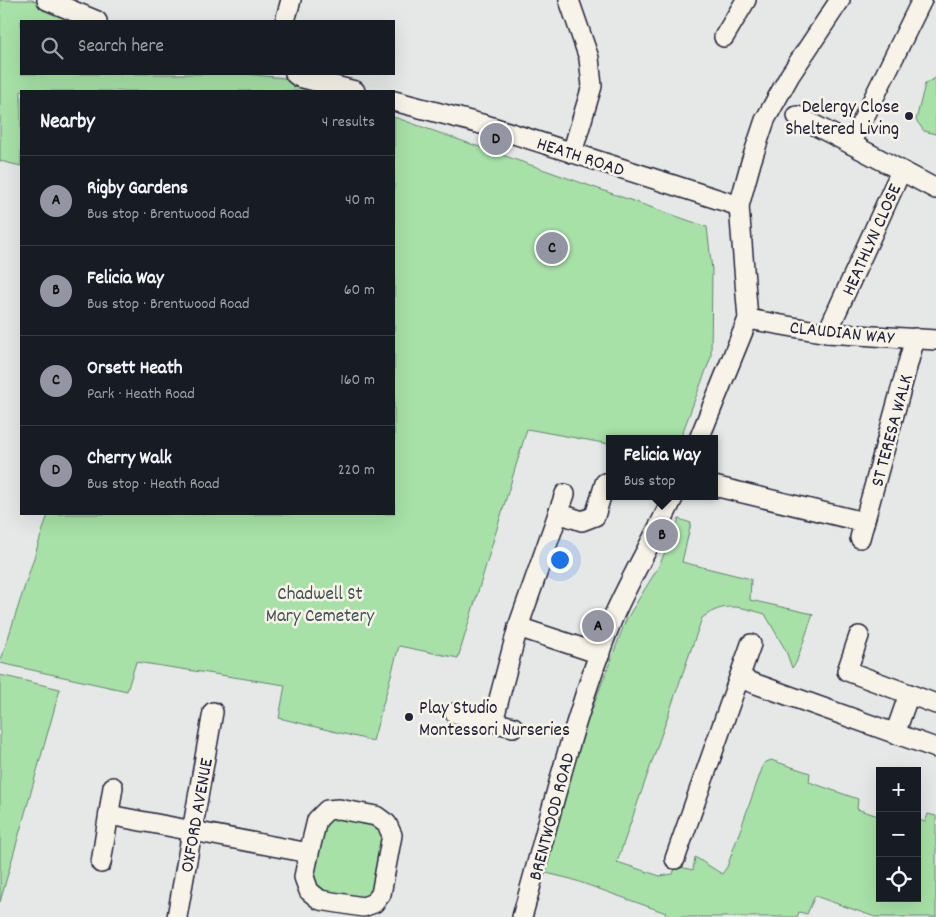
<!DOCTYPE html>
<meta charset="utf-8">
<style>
body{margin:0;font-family:Dekko,sans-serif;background:#20242c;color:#f1f3f6}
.controls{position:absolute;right:15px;bottom:15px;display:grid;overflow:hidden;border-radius:0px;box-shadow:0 5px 20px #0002}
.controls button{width:45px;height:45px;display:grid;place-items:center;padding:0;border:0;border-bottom:1px solid #363941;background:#171b24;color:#f1f3f6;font:25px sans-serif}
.you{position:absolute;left:559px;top:559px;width:18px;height:18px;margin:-12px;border:4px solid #fff;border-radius:50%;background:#1a73e8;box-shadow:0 0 0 8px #1a73e833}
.badge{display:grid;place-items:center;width:32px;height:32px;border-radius:50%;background:#9495a2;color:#111;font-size:16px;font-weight:700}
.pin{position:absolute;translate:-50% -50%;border:2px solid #fff;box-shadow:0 1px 5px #0006}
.popup{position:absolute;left:606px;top:435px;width:112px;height:65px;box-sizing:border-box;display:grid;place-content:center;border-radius:0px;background:#171b24;filter:drop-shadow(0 1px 4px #0005);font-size:16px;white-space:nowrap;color:#9ea1a6}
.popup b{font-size:19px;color:#f1f3f6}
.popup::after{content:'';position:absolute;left:50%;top:100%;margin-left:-10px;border:10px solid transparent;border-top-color:#171b24}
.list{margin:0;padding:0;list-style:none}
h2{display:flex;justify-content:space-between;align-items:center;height:65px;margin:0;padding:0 20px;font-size:21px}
h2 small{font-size:16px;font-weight:400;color:#9ea1a6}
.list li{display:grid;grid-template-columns:32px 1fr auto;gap:15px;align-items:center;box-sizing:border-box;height:90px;padding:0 20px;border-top:1px solid #363941}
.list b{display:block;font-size:19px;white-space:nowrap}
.list p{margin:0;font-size:16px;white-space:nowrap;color:#9ea1a6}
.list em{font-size:16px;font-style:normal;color:#9ea1a6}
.icon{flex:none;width:28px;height:28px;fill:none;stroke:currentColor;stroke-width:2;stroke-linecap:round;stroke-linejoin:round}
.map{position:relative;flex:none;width:936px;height:917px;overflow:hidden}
.search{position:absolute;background:#171b24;box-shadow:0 5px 20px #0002;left:20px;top:20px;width:375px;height:55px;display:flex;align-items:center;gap:12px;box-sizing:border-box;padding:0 18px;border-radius:0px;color:#9ea1a6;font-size:19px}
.panel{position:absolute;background:#171b24;box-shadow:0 5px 20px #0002;left:20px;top:90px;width:375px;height:425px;border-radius:0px}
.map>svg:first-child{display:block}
</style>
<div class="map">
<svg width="936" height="917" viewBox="0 0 936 917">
<rect width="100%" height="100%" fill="#e6e8e8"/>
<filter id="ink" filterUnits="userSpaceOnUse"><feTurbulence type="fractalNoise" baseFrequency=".02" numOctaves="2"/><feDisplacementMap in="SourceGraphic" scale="10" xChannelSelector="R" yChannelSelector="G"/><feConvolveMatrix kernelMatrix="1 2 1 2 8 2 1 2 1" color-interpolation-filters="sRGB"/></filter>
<g filter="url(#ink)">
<g fill="#a7e1a7" stroke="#648271">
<polygon points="0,0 32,0 81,21 21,21 21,74 245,74 284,78 321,91 21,91 21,166 0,161"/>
<polygon points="935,78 936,78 936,134 924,131 916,120 925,84"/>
<polygon points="394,117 707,227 712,270 711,357 680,439 610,439 609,444 527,429 458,658 399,646 373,741 279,718 285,685 136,662 127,691 0,663 48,514 394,514"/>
<path d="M 679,519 L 691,523 L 682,562 L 751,579 L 750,600 L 813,614 L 796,663 L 792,668 L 786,651 L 765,614 C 741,607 724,601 702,618 L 617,862 L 660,876 L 673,874 L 676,866 L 693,870 L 695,857 L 722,874 L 727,867 L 764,763 L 771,760 L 810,773 L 809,782 L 858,799 L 857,809 L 878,816 L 880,811 L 880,898 L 917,898 L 917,819 L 925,822 L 928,814 L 936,816 L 936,917 L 875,917 L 815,896 L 807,914 L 799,912 L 797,917 L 665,917 L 666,913 L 571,879 L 546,873 L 545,866 L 584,730 L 626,620 L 659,566 Z"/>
<polygon points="0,675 60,689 0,902"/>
<polygon points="327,810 387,824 374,903 309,891"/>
</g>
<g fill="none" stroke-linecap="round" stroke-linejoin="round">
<g stroke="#22223b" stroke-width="22">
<g id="minor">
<polyline points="47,0 97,21"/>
<polyline points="569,0 589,58 592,86 572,153"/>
<polyline points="922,0 851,144 936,189"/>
<polyline points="285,21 291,0"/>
<polyline points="724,37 746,0"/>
<polyline points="295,74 299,77 355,91"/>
<polyline points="394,101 489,126 739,206"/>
<polyline points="797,116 851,144"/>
<polyline points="748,319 827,333 936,340"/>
<polyline points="827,333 901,171"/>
<polyline points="699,439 748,319 739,206 751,162 765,120 790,75 840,0"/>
<polyline points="714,486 864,522"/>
<polyline points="558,513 582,521 595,516 605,483"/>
<polyline points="860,538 915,338"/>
<polyline points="518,627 600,654"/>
<polyline points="859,636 847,671 936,704"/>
<polyline points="739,678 751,644"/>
<polyline points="455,713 513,727"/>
<polyline points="493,722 518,627 565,494"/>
<polyline points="895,734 909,694"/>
<polyline points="109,815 309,853 317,820 327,810 339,809 376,816 387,824 392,835 381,894 374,903 363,907 320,900 309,891 304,877 309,853"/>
<polyline points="675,859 739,678 936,748"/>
<polyline points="101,863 113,787"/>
<polyline points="177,917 213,712"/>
<path d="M 522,917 C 551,816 574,713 614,615 C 632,575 655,536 674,496"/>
</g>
</g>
<use href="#minor" stroke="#f7f3e8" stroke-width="19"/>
</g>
</g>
<g fill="#22223b" stroke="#f7f3e8" stroke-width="2">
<circle cx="909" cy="116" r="5"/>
<circle cx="409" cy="717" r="5"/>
</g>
<g text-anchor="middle" stroke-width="5" stroke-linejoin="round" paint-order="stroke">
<g font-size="19" fill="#22223b" stroke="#f7f3e8" text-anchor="end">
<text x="899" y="112">Delergy Close<tspan x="899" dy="22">Sheltered Living</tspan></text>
<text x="419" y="713" text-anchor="start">Play Studio<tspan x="419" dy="22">Montessori Nurseries</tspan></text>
</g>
<g font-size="19" fill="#22223b" stroke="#f7f3e8">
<text transform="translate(581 155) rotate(18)" y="7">HEATH ROAD</text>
<text transform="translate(870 239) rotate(-66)" y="7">HEATHLYN CLOSE</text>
<text transform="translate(842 331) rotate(6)" y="7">CLAUDIAN WAY</text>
<text transform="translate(890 430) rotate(-75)" y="7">ST TERESA WALK</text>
<text transform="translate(195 815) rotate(-80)" y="7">OXFORD AVENUE</text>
<text transform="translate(550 816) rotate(-75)" y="7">BRENTWOOD ROAD</text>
</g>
<g font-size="19" fill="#435256" stroke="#f7f3e8">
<text x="320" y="599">Chadwell St<tspan x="320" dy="22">Mary Cemetery</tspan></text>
</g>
</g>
</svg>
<div class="controls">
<button>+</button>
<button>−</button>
<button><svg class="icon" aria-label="locate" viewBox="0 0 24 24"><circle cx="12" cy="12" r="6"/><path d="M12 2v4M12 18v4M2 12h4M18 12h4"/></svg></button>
</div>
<div class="you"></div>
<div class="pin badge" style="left:598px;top:626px">A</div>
<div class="pin badge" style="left:662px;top:535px">B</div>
<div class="popup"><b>Felicia Way</b>Bus stop</div>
<div class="pin badge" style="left:552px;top:248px">C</div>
<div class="pin badge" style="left:496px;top:139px">D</div>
<div class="search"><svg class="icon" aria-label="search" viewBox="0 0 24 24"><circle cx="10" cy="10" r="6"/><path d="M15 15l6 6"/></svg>Search here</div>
<section class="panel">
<h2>Nearby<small>4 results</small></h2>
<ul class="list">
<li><span class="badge">A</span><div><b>Rigby Gardens</b><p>Bus stop · Brentwood Road</p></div><em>40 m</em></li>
<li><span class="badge">B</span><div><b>Felicia Way</b><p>Bus stop · Brentwood Road</p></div><em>60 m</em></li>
<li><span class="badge">C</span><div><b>Orsett Heath</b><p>Park · Heath Road</p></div><em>160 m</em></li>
<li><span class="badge">D</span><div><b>Cherry Walk</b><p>Bus stop · Heath Road</p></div><em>220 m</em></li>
</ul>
</section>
</div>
